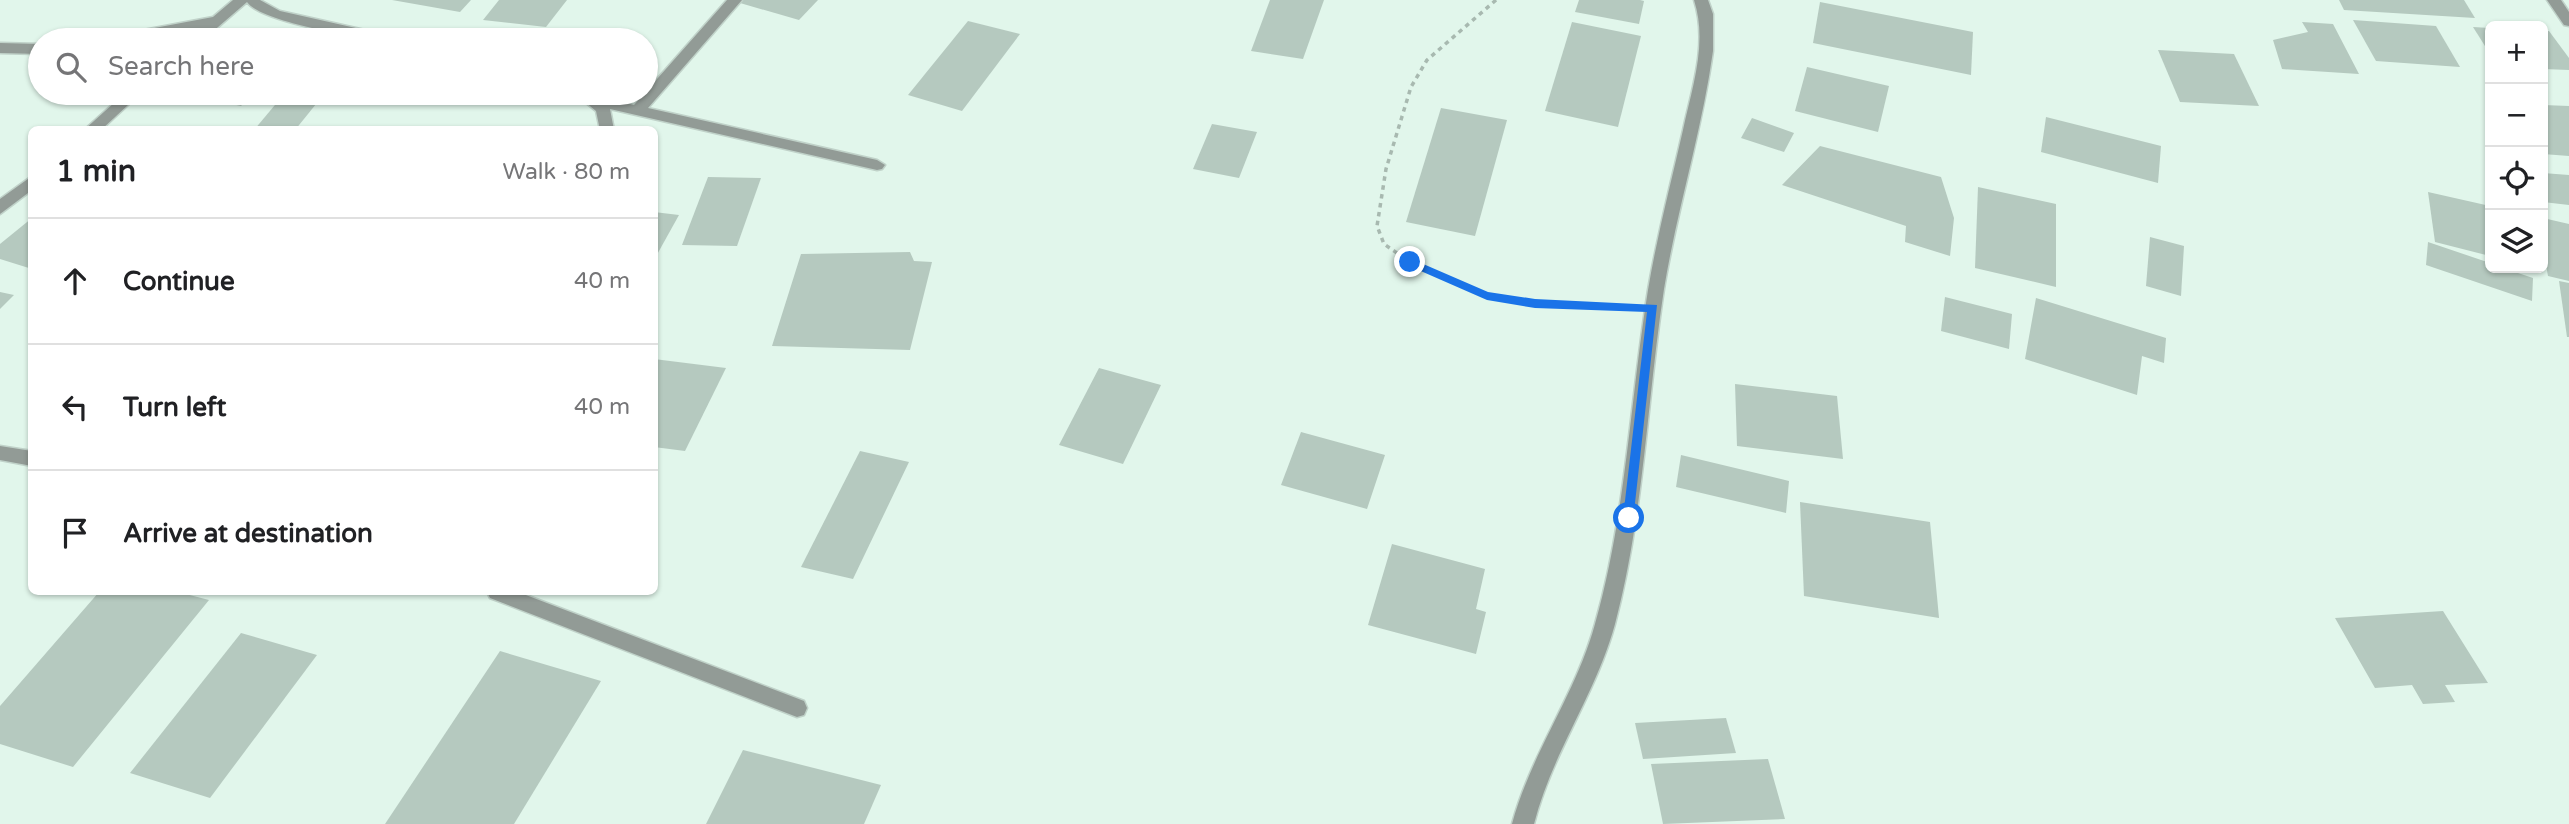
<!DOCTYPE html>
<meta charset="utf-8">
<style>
body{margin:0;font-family:"Varela Round",sans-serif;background:#f6f6f6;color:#202124}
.controls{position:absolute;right:21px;top:21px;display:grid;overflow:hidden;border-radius:10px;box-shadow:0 2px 5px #0004}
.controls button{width:63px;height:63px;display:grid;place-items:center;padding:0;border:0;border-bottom:2px solid #e0e0e0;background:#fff;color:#202124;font:35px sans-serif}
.stop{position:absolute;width:21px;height:21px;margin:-16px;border:5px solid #1a73e8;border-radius:50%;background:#fff}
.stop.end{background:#1a73e8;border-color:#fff;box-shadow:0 2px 7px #0008}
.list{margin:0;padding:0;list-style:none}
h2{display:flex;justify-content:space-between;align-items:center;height:91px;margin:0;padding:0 28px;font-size:30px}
h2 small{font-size:23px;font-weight:400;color:#757577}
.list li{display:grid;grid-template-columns:46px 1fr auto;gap:21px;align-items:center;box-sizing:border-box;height:126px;padding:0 28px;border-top:2px solid #e0e0e0}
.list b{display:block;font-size:26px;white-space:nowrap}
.list em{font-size:23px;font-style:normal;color:#757577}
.icon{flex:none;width:38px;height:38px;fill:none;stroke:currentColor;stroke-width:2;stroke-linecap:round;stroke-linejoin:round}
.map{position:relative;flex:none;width:2569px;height:824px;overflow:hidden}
.search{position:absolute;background:#fff;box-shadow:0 2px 5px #0004;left:28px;top:28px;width:630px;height:77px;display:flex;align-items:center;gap:18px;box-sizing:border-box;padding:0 24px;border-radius:38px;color:#757577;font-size:26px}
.panel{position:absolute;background:#fff;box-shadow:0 2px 5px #0004;left:28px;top:126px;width:630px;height:469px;border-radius:10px}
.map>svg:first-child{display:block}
</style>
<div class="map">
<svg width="2569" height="824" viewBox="0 0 2569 824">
<rect width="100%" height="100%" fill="#e1f6eb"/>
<g fill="#b5c9bf">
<polygon points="392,0 471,0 460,12"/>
<polygon points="499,0 567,0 546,27 483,20"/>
<polygon points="743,0 818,0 799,20 740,3"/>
<polygon points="1270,0 1324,0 1303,59 1251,51"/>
<polygon points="1579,0 1640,0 1644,1 1639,24 1575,12"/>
<polygon points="2339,0 2464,0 2475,18 2344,10"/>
<polygon points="1820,2 1973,32 1971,75 1813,43"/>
<polygon points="2353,20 2436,26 2460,67 2376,61"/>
<polygon points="968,21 1020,34 962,111 908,95"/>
<polygon points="1572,22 1641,36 1618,127 1545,111"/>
<polygon points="2302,22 2333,24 2359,74 2282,69 2273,40 2308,32"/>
<polygon points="2473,27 2490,28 2490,54"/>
<polygon points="2543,31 2549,31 2569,58 2569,70 2543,69"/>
<polygon points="2158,50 2234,54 2259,106 2180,102"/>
<polygon points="1807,67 1889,86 1878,132 1795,111"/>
<polygon points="192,93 254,93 241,106 189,95"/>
<polygon points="285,93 325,93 295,130 254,130"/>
<polygon points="2543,105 2569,106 2569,156 2543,154"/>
<polygon points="1441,108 1507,120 1475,236 1406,222"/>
<polygon points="2046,117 2161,146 2158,183 2041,152"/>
<polygon points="1752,118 1794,133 1784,152 1741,138"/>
<polygon points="1212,124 1257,132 1239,178 1193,169"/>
<polygon points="1820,146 1941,177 1954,218 1950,256 1905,242 1906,226 1782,185"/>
<polygon points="2543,173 2569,175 2569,205 2543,202"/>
<polygon points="708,177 761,178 737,246 682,245"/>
<polygon points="1978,187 2056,204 2056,287 1975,268"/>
<polygon points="2428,192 2490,206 2490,256 2435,242"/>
<polygon points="654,212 679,215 654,260"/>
<polygon points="32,218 32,269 0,259 0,244"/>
<polygon points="2543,218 2569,224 2569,281 2548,276 2543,248"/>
<polygon points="2150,237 2184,246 2181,296 2146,286"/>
<polygon points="2428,242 2490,263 2490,268 2503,268 2533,278 2532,301 2426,265"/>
<polygon points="910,252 914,261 932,262 910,350 772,346 801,254"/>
<polygon points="2559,281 2569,283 2569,337 2567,337"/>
<polygon points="0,292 14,295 0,309"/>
<polygon points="1945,297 2012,314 2009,349 1941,331"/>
<polygon points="2036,298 2166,338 2164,363 2142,356 2137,395 2025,359"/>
<polygon points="654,359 726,368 685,451 654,447"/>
<polygon points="1099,368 1161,385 1123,464 1059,445"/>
<polygon points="1735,384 1837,396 1843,459 1737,446"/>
<polygon points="1301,432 1385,455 1367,509 1281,485"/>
<polygon points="860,451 909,462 853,579 801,567"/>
<polygon points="1681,455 1789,481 1786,513 1676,487"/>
<polygon points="1800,502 1930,522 1939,618 1804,596"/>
<polygon points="1392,544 1485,569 1476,609 1486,612 1476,654 1368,625"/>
<polygon points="99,592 178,592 209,600 73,767 0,744 0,706"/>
<polygon points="2443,611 2488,683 2445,685 2455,702 2423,704 2412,685 2375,688 2335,618"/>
<polygon points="241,633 317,655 210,798 130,773"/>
<polygon points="500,651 601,681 514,824 385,824"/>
<polygon points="1726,718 1736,753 1643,759 1635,723"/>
<polygon points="743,750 881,785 864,824 706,824"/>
<polygon points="1768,759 1785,819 1663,824 1651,764"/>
</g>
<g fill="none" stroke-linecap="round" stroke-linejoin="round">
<g stroke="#c0d2c9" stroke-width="3">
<g id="minor">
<path d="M 233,0 L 260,0 L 280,11 L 387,35 L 394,40 C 369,41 260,22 247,2 L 203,40 L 188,40 L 199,29 L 140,40 L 110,40 L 117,35 L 213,17 Z"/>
<path d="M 727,0 L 742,0 L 648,108 L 877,160 L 885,165 L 882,169 L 877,170 L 610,109 L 614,130 L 600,130 L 596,111 L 574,93 C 595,93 613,100 634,105 Z"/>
<path d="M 1694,0 L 1708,0 L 1713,14 L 1713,51 C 1702,131 1677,209 1664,289 C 1647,400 1644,514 1615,624 C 1596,694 1552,753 1534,824 L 1512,824 C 1531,753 1576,694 1595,624 C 1626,515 1630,401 1648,290 C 1657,236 1671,183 1683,130 C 1692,88 1708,43 1694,0 Z"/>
<polygon points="2547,0 2561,0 2569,12 2569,26 2564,25"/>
<polygon points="0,43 40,44 40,54 0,53"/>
<polygon points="125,93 141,93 101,130 84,130"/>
<polygon points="32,176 32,190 0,214 0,199"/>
<polygon points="0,446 32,451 32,466 0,460"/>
<polygon points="487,592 518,592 804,701 807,708 804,715 797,717 490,598"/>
</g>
</g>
<polyline stroke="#a8b9b0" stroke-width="3.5" stroke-dasharray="4.5 4.5" stroke-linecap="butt" points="1496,0 1427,60 1411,87 1386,169 1377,226 1384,244 1410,262 1487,296 1535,303 1620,306"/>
<use href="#minor" fill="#929b96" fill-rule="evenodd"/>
</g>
<polygon fill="#1a73e8" points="1407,260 1414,260 1488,292 1535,299 1657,305 1633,521 1629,523 1623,518 1647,312 1535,308 1487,300 1407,265"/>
</svg>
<div class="controls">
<button>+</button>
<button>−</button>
<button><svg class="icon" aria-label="locate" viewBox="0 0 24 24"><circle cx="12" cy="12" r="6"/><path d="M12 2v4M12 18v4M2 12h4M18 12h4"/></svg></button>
<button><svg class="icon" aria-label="layers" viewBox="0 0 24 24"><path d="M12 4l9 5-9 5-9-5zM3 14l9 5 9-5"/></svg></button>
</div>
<div class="stop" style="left:1629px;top:518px"></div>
<div class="stop end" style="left:1410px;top:262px"></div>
<div class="search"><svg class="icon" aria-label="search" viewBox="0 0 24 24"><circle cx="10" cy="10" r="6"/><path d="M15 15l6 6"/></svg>Search here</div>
<section class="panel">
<h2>1 min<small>Walk · 80 m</small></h2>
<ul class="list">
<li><svg class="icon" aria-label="ahead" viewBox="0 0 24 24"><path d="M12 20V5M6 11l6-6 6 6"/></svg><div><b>Continue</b></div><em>40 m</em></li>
<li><svg class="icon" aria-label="left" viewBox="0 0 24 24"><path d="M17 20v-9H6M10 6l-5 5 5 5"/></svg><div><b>Turn left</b></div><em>40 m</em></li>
<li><svg class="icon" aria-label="arrive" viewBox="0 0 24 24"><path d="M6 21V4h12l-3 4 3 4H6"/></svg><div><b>Arrive at destination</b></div></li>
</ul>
</section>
</div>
